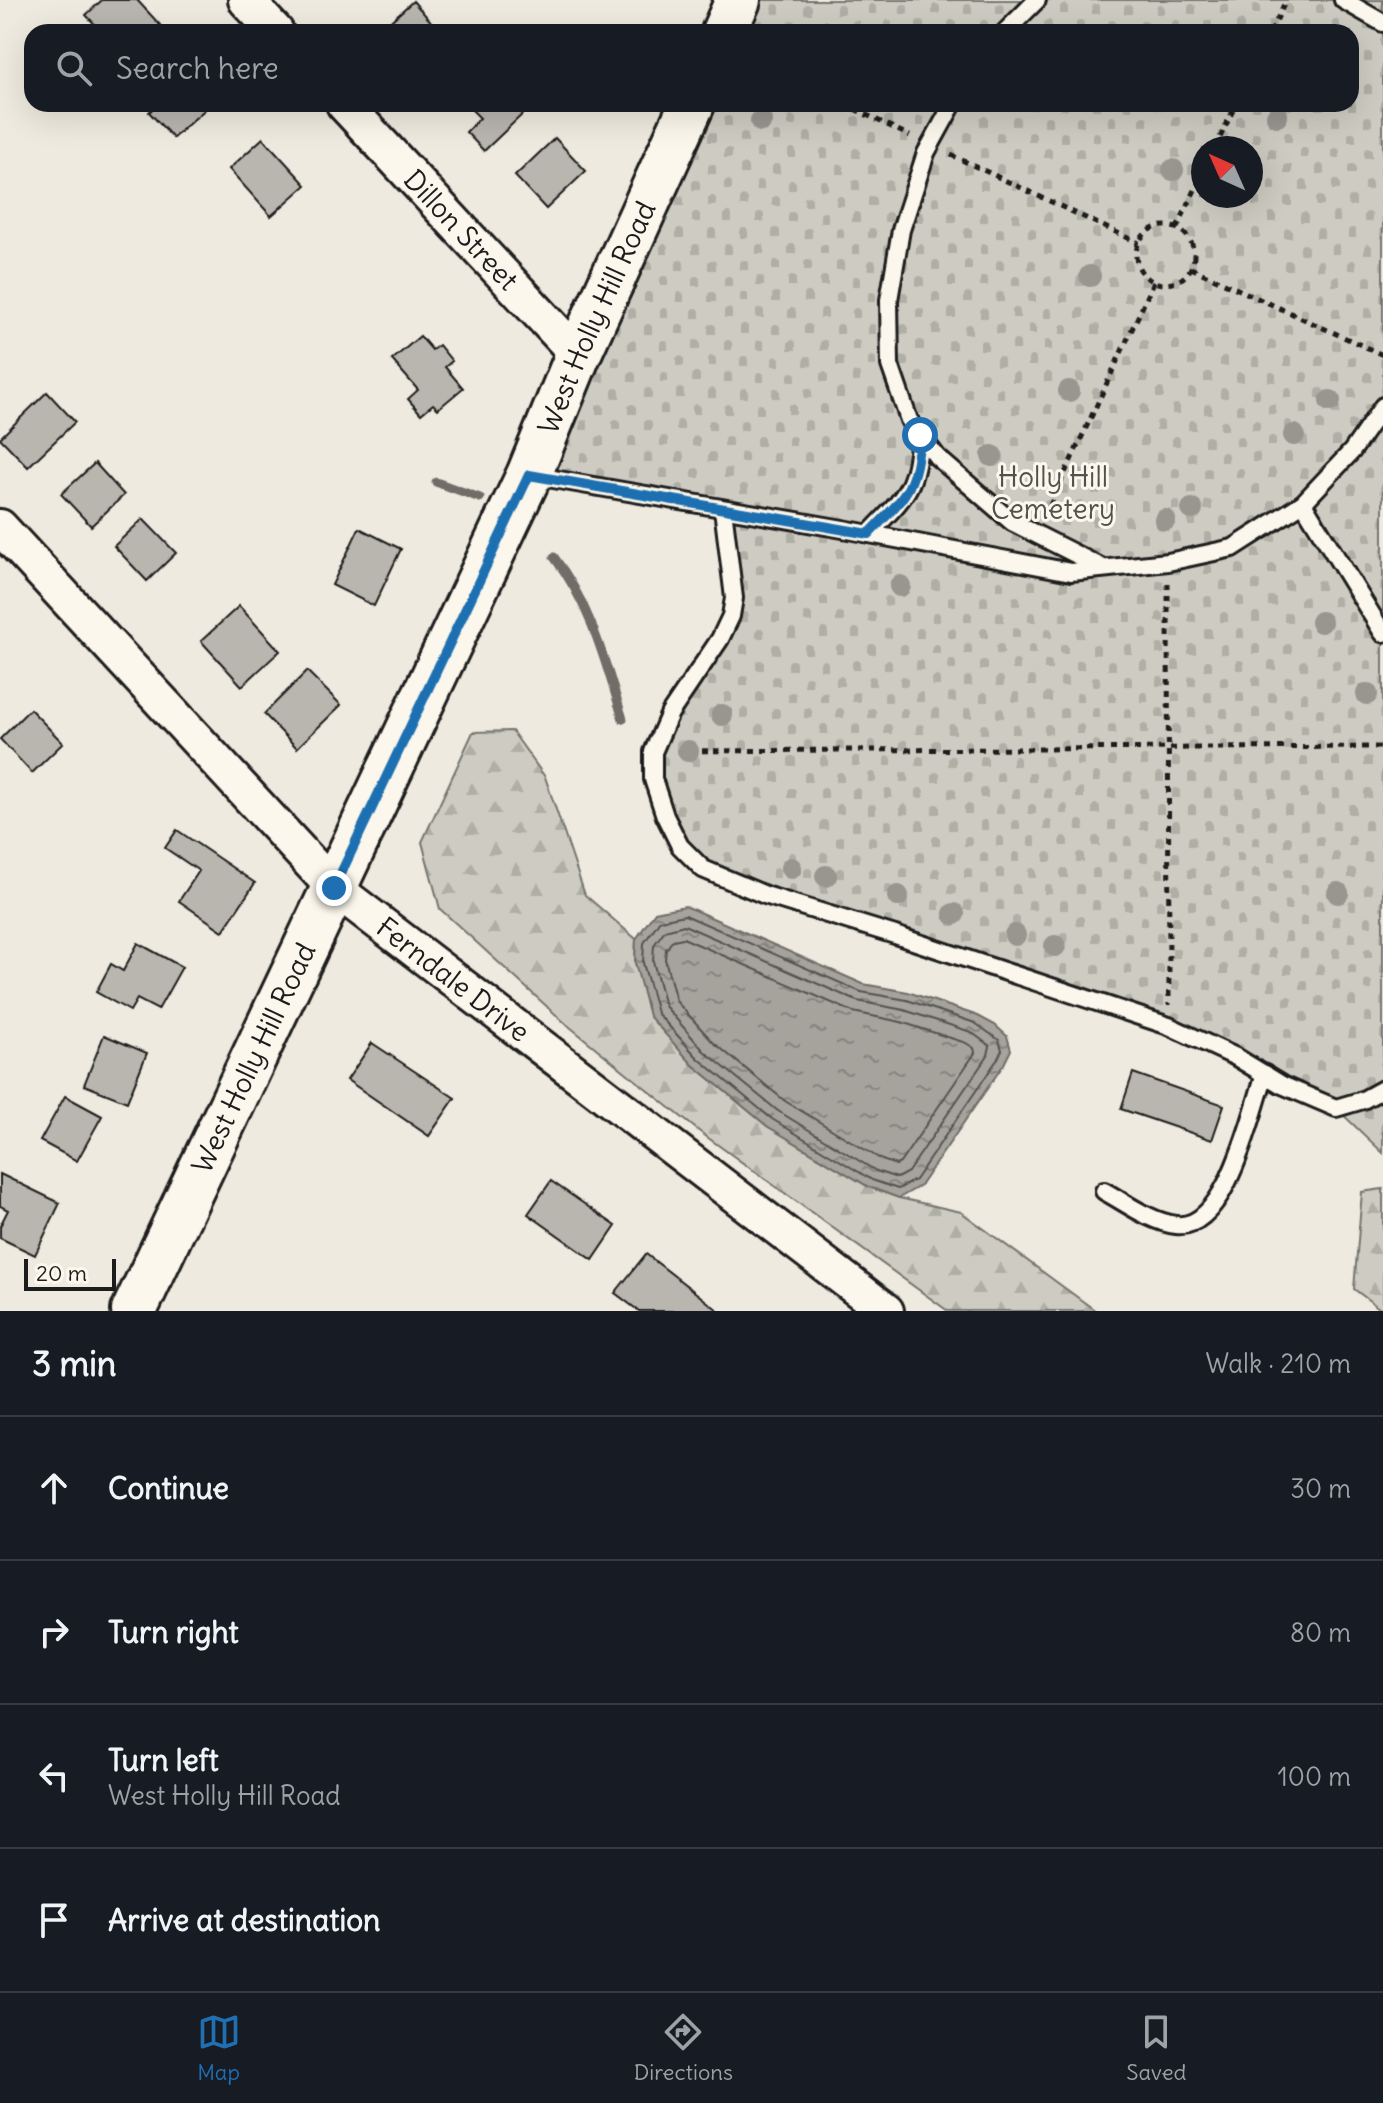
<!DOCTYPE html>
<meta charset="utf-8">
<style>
body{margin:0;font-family:Delius,sans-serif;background:#20242c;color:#f1f3f6}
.compass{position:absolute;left:1191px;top:136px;width:72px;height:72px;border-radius:50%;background:#171b24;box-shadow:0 8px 32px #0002;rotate:315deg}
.scale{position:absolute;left:24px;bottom:20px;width:92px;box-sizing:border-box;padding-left:8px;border:4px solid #1c1c1c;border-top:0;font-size:22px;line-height:28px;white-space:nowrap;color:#1c1c1c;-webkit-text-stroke:6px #fbf7ec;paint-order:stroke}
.stop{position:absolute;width:24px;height:24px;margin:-18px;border:6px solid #1f6fb2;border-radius:50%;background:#fff}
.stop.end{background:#1f6fb2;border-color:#fff;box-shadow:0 2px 8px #0008}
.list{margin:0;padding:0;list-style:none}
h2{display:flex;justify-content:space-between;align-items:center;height:104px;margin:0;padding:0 32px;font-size:34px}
h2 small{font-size:26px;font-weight:400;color:#9ea1a6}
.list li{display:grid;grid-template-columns:52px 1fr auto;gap:24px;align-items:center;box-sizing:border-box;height:144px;padding:0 32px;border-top:2px solid #363941}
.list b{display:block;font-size:30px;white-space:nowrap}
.list p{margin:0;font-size:26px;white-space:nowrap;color:#9ea1a6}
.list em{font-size:26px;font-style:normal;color:#9ea1a6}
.icon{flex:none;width:44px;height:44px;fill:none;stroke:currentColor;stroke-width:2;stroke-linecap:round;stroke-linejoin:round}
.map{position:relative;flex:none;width:1383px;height:1311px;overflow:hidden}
.search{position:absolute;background:#171b24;box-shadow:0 8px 32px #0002;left:24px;right:24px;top:24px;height:88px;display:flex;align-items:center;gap:20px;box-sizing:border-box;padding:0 28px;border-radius:24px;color:#9ea1a6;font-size:30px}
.sheet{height:680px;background:#171b24}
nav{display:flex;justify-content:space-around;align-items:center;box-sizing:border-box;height:112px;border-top:2px solid #363941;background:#171b24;font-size:22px;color:#9ea1a6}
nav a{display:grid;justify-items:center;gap:4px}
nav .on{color:#1f6fb2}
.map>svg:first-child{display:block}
</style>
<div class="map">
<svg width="1383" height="1311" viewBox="0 0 1383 1311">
<defs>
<pattern id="forest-firs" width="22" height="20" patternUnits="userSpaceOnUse" patternTransform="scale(2)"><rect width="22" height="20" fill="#ceccc2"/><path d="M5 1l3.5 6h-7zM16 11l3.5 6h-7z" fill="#b0afa6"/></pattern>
<pattern id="cemetery-stones" width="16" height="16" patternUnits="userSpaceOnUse" patternTransform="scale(2)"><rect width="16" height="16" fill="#ceccc2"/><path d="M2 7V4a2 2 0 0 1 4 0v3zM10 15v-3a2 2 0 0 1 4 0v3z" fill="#b0afa6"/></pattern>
<pattern id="water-ripples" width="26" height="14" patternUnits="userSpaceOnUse" patternTransform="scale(2)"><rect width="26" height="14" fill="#a6a39d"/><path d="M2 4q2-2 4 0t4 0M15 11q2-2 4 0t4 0" fill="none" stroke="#86847f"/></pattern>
</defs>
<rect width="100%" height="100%" fill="#eeeadf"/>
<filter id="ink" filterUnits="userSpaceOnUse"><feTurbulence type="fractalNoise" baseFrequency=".0125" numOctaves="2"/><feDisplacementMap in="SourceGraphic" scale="16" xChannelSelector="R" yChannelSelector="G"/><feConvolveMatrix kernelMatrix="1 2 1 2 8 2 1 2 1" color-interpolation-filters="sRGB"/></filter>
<g filter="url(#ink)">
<g fill="url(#forest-firs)" stroke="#75746f" stroke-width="2">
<polygon points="512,731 545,777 585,895 636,939 635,963 692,1064 767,1126 869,1187 899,1198 961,1212 1096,1311 948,1311 700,1132 565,1023 440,909 422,842 473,732"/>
<polygon points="1383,1189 1383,1311 1354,1289 1362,1192"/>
</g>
<path fill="url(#cemetery-stones)" stroke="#75746f" stroke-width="2" fill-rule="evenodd" d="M 738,0 L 1383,0 L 1383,1153 L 1336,1108 L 1236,1057 L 703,869 L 680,846 L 653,752 L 731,616 L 723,509 L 529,475 L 692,104 L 1351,104 L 1351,32 L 724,32 ZM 1203,148 L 1251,148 L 1251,196 L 1203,196 Z"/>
<polygon fill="url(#water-ripples)" stroke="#6f6d69" stroke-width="2" points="685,906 863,984 908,992 978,1016 995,1025 1007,1036 1011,1050 1004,1064 920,1186 899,1198 869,1187 767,1126 692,1064 649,1016 635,963 636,939 655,912"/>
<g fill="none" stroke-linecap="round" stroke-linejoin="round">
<g stroke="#535250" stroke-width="2">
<polygon points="685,915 861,992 907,1000 975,1023 999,1040 1002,1050 997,1060 915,1180 898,1189 872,1180 772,1119 698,1058 657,1013 643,963 644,943 660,920"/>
<polygon points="684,925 857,1001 904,1010 971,1032 990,1046 988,1055 908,1172 897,1178 876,1171 778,1111 704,1051 665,1006 653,961 654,945 665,930"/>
<polygon points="683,938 853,1012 901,1022 966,1043 974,1048 975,1053 900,1163 896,1165 882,1160 785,1101 713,1042 676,1001 665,959 666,949 673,940"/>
</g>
<g stroke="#6f6d69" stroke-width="9">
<polyline points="436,482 480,498"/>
<path d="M 554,557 C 591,605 605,662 623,719"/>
</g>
</g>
<g fill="#b9b6af" stroke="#1c1c1c" stroke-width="2">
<polygon points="102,0 137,0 161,26 155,32 102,32 86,15"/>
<polygon points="413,1 440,32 386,32 383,28"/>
<polygon points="158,104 211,104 173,138 149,112"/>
<polygon points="466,104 519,104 526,111 484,151 466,132 480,118"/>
<polygon points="263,138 306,185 271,216 229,169"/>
<polygon points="555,138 586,171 546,209 515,176"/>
<polygon points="420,336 432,350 439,345 452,361 445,367 463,388 438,409 433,404 421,414 408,399 418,390 392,360"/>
<polygon points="47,392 75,422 28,467 0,438"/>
<polygon points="95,463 124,495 91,526 61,494"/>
<polygon points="143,519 176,553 147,581 114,546"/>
<polygon points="359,528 401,549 374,606 332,585"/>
<polygon points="239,606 280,651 242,686 201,641"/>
<polygon points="307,671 341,705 297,748 264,714"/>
<polygon points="30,709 63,743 32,773 0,739"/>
<polygon points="177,830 255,883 223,931 179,901 199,871 165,848"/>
<polygon points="138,943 182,967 158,1010 137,999 130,1011 96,992 111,964 123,971"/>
<polygon points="104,1035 147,1053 127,1102 84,1085"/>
<polygon points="372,1043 455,1098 429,1136 347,1080"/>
<polygon points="1133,1073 1224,1105 1212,1140 1121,1109"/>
<polygon points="65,1096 102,1116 77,1161 40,1141"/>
<polygon points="0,1174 60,1203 35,1255 0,1238 0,1226 8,1210 0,1206"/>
<polygon points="551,1181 616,1226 593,1260 528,1214"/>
<polygon points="646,1254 718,1310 717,1311 639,1311 615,1293"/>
</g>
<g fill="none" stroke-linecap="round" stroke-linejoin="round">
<g stroke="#1c1c1c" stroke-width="22">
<g id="lane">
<polyline points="1343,0 1383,23"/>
<polyline points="1005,32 1037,0"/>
<polyline points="953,104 926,153 901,230 889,300 890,365 909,420 937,457 1012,522 1101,567"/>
<polyline points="530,475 843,529 1071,572 1168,562 1233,548 1303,503 1352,451 1383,406"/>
<polyline points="1303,503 1383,633"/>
<polyline points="723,509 734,598 731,616 720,639 670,713 653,752 653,779 665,816 680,846 703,869 765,895 895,935 1169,1026 1236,1057 1282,1085 1336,1108 1363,1100 1383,1089"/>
<path d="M 869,534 C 906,495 916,490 920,435"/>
<path d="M 1104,1191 C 1126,1203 1151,1222 1176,1225 C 1227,1231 1252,1111 1265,1074"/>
</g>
</g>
<g stroke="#1c1c1c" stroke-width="40">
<g id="street">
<polyline points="246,0 276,32"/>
<path id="s1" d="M 344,104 L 578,355"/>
<path id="s2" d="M 0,527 L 334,888 L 886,1311"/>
</g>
</g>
<g stroke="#1c1c1c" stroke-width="50">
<g id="secondary">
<polyline points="724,32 738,0"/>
<path id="s3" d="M 134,1311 L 529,475 L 578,355 L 692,104"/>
</g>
</g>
<g stroke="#1c1c1c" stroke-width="5" stroke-dasharray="6 6" stroke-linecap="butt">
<polyline points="1271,32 1286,0"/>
<polyline points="807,104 820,104"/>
<polyline points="844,104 910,136"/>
<polyline points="1215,148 1236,104"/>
<polyline points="951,155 1139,243"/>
<circle cx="1165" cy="255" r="29"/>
<polyline points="1177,228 1203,173"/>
<polyline points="1191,268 1383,355"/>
<polyline points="1045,516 1154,282"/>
<polyline points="1168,583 1169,1005"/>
<polyline points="678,751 1383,747"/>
</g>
<use href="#lane" stroke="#fbf7ec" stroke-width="16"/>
<use href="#street" stroke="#fbf7ec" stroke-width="34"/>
<use href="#secondary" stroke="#fbf7ec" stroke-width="44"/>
</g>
<g fill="#98968f">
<circle cx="1277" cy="116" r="11"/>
<circle cx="761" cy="121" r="11"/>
<circle cx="1173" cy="170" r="11"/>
<circle cx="1090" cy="276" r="11"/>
<circle cx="1069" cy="391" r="11"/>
<circle cx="1330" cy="401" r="11"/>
<circle cx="1294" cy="435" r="11"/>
<circle cx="992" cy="456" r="11"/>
<circle cx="1192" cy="509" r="11"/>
<circle cx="1165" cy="520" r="11"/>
<circle cx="900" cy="586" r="11"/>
<circle cx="1321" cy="622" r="11"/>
<circle cx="1367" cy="694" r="11"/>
<circle cx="722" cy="715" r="11"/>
<circle cx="688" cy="751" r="11"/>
<circle cx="791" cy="868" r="11"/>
<circle cx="826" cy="876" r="11"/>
<circle cx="1338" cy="893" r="11"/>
<circle cx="898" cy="896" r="11"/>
<circle cx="954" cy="914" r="11"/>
<circle cx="1015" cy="935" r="11"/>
<circle cx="1055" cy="946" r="11"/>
</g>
</g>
<g fill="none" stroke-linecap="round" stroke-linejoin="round" filter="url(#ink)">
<path stroke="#1f6fb2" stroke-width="10" d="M 334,888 L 529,475 L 869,534 C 906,495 916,490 920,435"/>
</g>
<g text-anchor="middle" stroke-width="6" stroke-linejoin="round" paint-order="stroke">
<g font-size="28" fill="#1c1c1c" stroke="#fbf7ec">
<text dy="10" stroke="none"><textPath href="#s1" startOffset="172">Dillon Street</textPath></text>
<text dy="10" stroke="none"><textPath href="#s3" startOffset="1096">West Holly Hill Road</textPath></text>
<text dy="10" stroke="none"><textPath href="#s2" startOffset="642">Ferndale Drive</textPath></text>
<text dy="10" stroke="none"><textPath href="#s3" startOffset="280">West Holly Hill Road</textPath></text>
</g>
<g font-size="28" fill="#51514e" stroke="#fbf7ec">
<text x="1053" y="487">Holly Hill<tspan x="1053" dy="32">Cemetery</tspan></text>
</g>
</g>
</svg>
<svg class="compass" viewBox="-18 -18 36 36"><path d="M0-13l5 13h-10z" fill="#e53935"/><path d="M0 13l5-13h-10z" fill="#9ea1a6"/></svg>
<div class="scale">20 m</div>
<div class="stop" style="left:920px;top:435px"></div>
<div class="stop end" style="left:334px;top:888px"></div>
<div class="search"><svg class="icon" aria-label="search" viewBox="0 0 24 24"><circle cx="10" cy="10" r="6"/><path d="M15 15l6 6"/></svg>Search here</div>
</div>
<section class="sheet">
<h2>3 min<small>Walk · 210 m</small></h2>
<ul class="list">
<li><svg class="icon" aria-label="ahead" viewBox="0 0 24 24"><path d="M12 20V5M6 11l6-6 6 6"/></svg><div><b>Continue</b></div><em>30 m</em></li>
<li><svg class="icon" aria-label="right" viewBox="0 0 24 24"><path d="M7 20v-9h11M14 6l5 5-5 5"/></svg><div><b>Turn right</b></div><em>80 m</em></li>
<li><svg class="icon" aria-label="left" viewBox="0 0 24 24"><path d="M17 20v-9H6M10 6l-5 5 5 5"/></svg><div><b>Turn left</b><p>West Holly Hill Road</p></div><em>100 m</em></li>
<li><svg class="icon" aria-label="arrive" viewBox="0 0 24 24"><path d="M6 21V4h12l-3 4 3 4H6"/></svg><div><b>Arrive at destination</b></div></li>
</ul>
</section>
<nav>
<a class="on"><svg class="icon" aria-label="map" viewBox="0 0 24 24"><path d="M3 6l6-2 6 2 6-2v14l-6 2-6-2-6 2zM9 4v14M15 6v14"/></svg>Map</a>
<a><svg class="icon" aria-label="directions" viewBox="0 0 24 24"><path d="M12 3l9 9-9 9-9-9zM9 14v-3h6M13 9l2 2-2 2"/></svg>Directions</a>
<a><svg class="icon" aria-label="saved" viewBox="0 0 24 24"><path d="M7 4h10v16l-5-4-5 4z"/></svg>Saved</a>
</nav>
